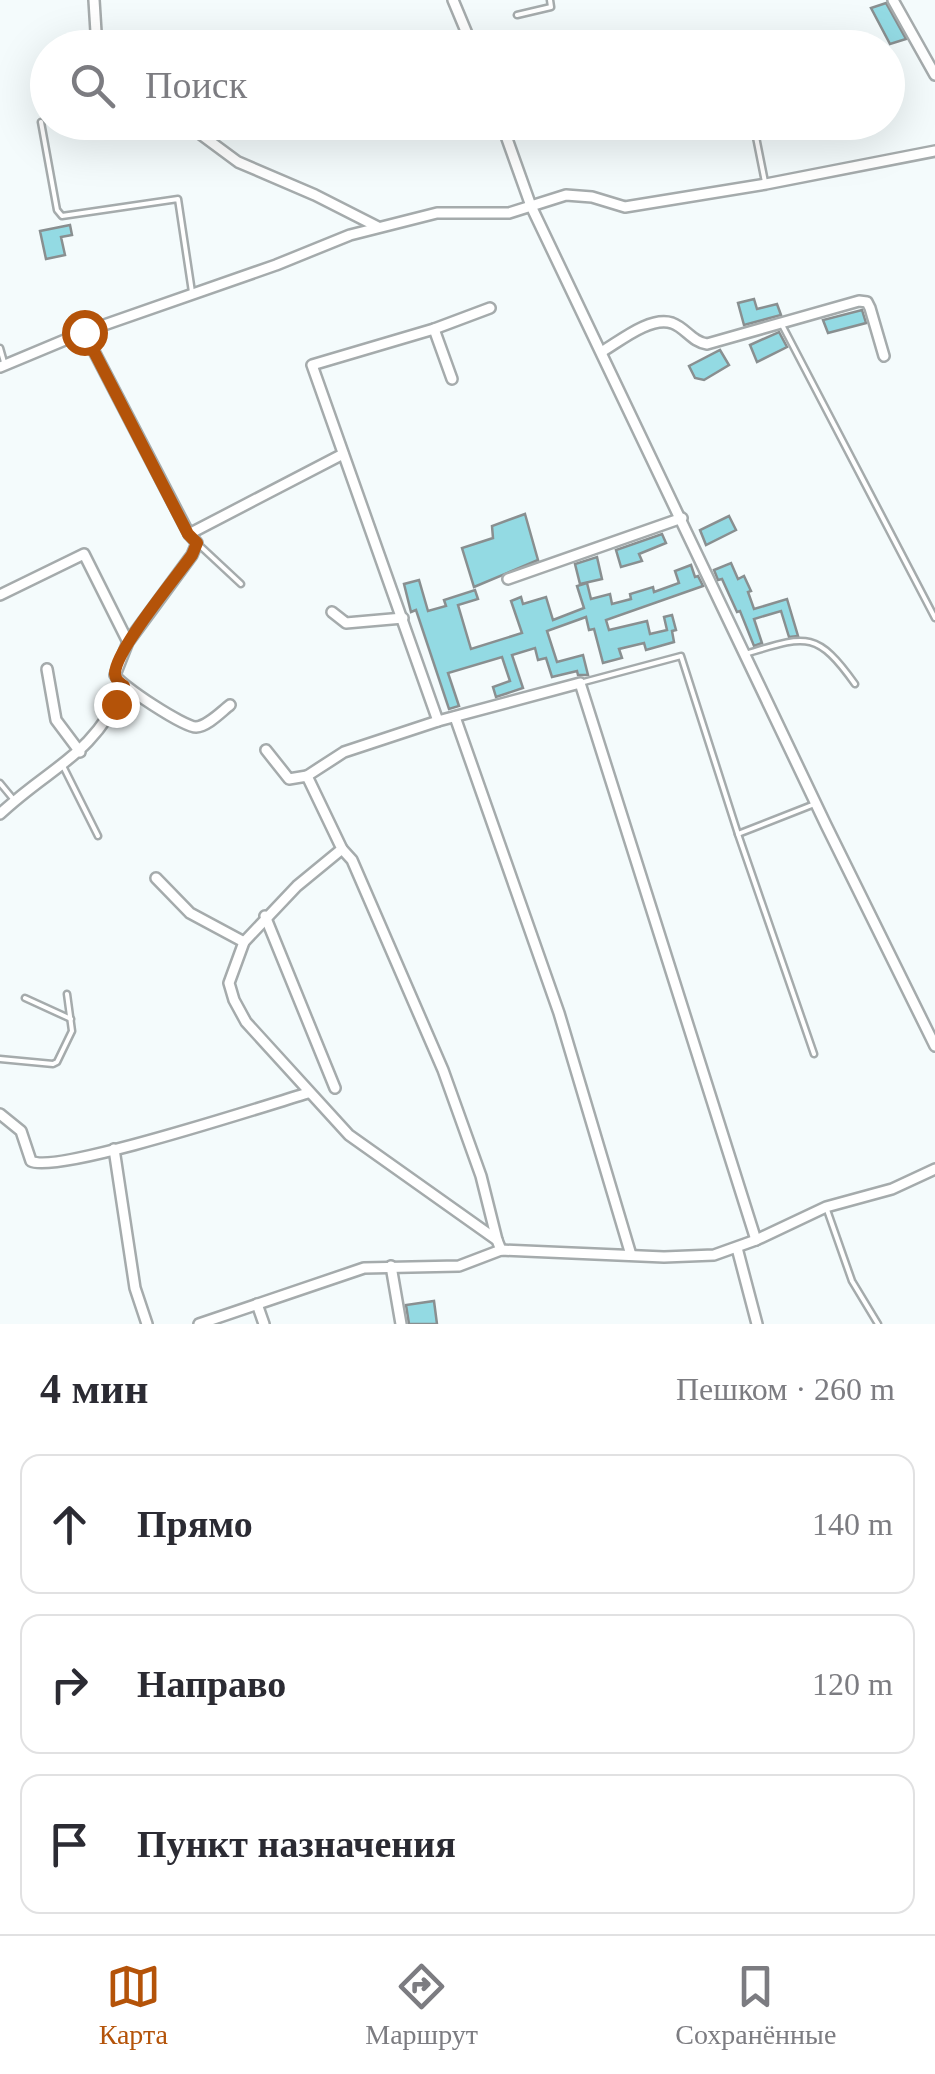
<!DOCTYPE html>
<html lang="ru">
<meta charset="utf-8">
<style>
body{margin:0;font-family:Georgia,serif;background:#f2f2f3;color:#2b2b33}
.stop{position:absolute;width:30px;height:30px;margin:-22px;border:8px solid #b45309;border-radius:50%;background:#fff}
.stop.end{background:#b45309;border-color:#fff;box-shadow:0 2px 10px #0008}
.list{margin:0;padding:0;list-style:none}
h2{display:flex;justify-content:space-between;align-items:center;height:130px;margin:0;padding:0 40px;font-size:42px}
h2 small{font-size:32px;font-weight:400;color:#7c7c81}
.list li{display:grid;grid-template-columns:65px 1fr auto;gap:30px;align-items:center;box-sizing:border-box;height:140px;margin:0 20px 20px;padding:0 20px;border:2px solid #e1e1e2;border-radius:20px}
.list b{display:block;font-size:38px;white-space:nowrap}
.list em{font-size:32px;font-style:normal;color:#7c7c81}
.icon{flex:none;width:55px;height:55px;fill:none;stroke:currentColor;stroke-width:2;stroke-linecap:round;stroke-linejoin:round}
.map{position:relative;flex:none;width:935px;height:1324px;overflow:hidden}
.search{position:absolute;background:#fff;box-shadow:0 10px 40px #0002;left:30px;right:30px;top:30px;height:110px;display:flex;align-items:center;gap:25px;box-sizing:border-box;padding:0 35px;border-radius:55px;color:#7c7c81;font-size:38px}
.sheet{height:610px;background:#fff}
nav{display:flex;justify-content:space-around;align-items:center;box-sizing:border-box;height:140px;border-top:2px solid #e1e1e2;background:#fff;font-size:28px;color:#7c7c81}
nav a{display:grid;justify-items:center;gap:5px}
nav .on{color:#b45309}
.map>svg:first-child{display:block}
</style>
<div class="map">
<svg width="935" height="1324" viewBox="0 0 935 1324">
<rect width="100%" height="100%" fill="#f4fbfc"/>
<g fill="#93dae3" stroke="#898f90" stroke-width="2.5">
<polygon points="886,3 906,39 890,44 871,8"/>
<polygon points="70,225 72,235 61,237 65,255 46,259 40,231"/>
<polygon points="754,299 757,309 777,304 781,315 744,325 738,303"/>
<polygon points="862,310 866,323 828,333 823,320"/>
<polygon points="779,332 787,347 757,362 750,345"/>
<polygon points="720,350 729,365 704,380 695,378 689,366"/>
<polygon points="525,514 538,560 474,587 462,548 493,538 492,526"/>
<polygon points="729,516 736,530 706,545 700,530"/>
<polygon points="662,534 666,543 639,554 642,561 621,567 616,550"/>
<polygon points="597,557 602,579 580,584 575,564"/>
<polygon points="731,563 738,579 744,576 751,591 748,592 754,609 787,599 798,636 789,637 781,611 754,619 762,643 754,646 740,611 737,612 722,579 718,580 714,570"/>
<polygon points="691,565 695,577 698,576 703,586 606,620 609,630 647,621 650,634 667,630 664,617 672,615 676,630 672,631 674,642 646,650 644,643 619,649 622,658 603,663 594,629 589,630 586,617 547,631 557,662 583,655 588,675 578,675 577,671 552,677 546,658 538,660 535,648 512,655 523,688 496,697 493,687 510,681 502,657 448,673 459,706 449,709 416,610 411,612 404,584 419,580 428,611 446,606 444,600 475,590 478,599 458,605 471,649 522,633 511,601 521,597 523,604 546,597 553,620 584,608 577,586 587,583 591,599 610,594 612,604 631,599 630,594 653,587 654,592 679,583 675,571"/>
<polygon points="434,1301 437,1324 409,1324 406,1305"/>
</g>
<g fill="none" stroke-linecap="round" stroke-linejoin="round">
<g stroke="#a5abac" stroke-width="9">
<g id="lane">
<polyline points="517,15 551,7 550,0"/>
<polyline points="41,122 57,210 62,216 178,199 192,292"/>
<polyline points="753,122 765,182"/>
<polyline points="781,323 935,618"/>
<polyline points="0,348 4,362"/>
<polyline points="197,543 241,584"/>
<path d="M 745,654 C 805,636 816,629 855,684"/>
<polyline points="580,683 681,656 738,834 814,1054"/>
<polyline points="63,766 98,836"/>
<polyline points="0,783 14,800"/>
<polyline points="738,834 812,805"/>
<polyline points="25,998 71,1019"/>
<polyline points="0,1059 53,1064 57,1062 72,1031 67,994"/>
<polyline points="826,1207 852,1281 878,1324"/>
</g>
</g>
<g stroke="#a5abac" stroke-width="14">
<g id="street">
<polyline points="94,0 97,48"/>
<polyline points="453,0 473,48"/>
<polyline points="893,0 935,75"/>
<polyline points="184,122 238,162 315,195 378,227"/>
<polyline points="501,122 531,206 826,825 935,1046"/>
<polyline points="434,329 452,379"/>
<path d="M 603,351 C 620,341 650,316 672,323 C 686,328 692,342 707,344 L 859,301 L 867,302 L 870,308 L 884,356"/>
<polyline points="0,367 84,332"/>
<polyline points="189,534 343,454"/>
<polyline points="508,579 682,518"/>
<polyline points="0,595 84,554 128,642"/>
<polyline points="332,612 346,623 403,618"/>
<polyline points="47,669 56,720 80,752"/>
<path d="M 230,705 C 221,712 208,726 196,727 C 184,727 121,686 115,675 L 128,642 L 192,555 L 197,543 L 189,534 L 84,332 L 276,265 L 350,235 L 437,213 L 509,213 L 566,195 L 592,197 L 625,207 L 766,184 L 935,151"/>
<polyline points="455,717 559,1013 631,1255"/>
<polyline points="438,721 580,683 756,1240"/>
<polyline points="266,750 289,779 307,776 342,849 297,886 244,942 229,983 234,1000 246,1022 349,1135 497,1240 501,1250"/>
<polyline points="307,776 344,752 438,721 312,365 434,329 490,308"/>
<path d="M 0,814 C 52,765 91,758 124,687"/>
<polyline points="342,849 352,860 443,1070 481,1176 497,1240"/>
<polyline points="156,878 190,913 244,942"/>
<polyline points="265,916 335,1088"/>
<path d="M 0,1114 L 21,1131 L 31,1161 C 55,1175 267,1105 308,1093"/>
<polyline points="114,1149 135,1288 147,1324"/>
<polyline points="737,1248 757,1324"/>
<polyline points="391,1266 401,1324"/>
<polyline points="257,1304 264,1324"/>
<polyline points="199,1324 364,1268 459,1266 501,1250 664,1257 714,1255 756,1240 826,1207 892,1189 935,1169"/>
</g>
</g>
<use href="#lane" stroke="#fff" stroke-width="4"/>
<use href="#street" stroke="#fff" stroke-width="9"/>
</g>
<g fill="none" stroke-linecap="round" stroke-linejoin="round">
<path stroke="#b45309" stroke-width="12" d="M 84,332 L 188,534 L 197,543 L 192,555 C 177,576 114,652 115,674 C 116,681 119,682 124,686 L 116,704"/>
</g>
</svg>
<div class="stop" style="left:84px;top:332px"></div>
<div class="stop end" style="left:116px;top:704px"></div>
<div class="search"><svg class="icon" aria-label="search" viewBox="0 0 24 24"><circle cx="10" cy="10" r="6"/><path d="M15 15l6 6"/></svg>Поиск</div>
</div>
<section class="sheet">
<h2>4 мин<small>Пешком · 260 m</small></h2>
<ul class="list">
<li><svg class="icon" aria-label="ahead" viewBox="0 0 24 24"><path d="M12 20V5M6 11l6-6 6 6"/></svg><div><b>Прямо</b></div><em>140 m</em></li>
<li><svg class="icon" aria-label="right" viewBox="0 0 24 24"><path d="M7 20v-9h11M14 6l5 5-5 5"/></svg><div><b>Направо</b></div><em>120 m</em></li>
<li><svg class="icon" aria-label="arrive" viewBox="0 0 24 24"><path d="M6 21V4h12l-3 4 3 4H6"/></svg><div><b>Пункт назначения</b></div></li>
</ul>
</section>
<nav>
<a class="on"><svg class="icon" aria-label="map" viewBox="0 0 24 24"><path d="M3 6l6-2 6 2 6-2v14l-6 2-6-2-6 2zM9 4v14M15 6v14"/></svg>Карта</a>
<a><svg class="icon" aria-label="directions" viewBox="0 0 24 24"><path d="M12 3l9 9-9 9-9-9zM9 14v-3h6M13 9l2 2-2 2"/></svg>Маршрут</a>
<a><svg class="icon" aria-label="saved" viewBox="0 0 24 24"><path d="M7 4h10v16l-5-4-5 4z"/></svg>Сохранённые</a>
</nav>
